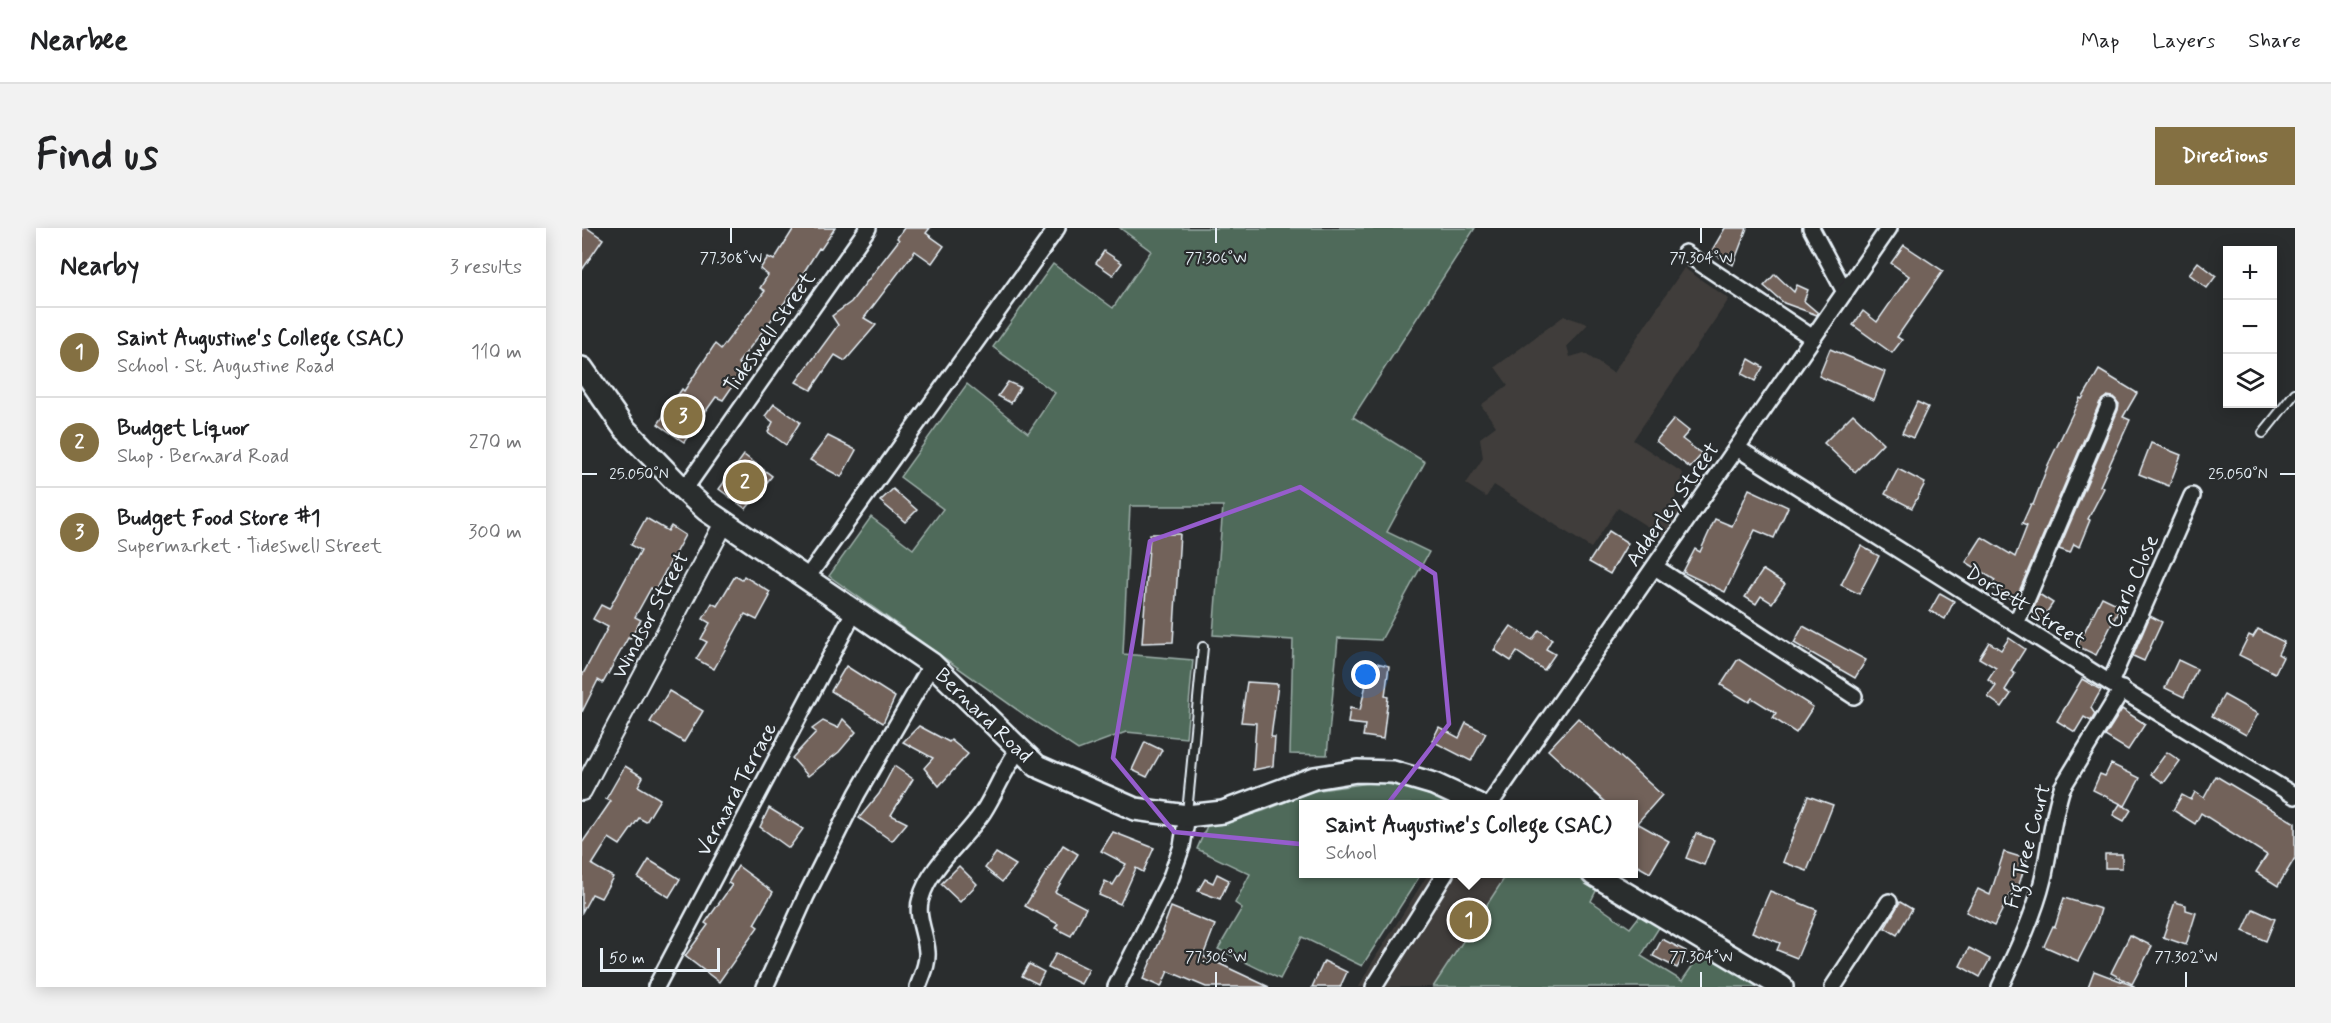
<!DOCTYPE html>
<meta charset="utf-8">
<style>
body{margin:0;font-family:Mynerve,sans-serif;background:#f2f2f2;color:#202124}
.controls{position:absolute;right:18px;top:18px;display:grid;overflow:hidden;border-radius:0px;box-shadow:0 3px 15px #0003}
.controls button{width:54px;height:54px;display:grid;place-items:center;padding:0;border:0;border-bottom:2px solid #e0e0e0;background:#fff;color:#202124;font:30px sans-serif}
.scale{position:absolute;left:18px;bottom:15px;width:120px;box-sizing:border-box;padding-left:6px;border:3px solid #e8f1f8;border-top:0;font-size:16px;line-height:21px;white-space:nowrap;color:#e8f1f8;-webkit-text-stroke:4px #2a2d2e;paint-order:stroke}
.you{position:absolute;left:784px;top:447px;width:21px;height:21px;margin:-15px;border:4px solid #fff;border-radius:50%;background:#1a73e8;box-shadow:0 0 0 9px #1a73e833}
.badge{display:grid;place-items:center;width:39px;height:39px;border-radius:50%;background:#847042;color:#fff;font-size:20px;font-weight:700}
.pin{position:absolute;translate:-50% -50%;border:3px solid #fff;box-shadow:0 2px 6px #0006}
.popup{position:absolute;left:717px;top:572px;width:339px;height:78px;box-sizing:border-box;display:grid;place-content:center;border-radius:0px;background:#fff;filter:drop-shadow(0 2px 4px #0005);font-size:20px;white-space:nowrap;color:#757577}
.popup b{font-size:22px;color:#202124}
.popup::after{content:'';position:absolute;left:50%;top:100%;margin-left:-12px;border:12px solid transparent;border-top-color:#fff}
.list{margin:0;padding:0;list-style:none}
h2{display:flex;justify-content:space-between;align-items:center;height:78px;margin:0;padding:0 24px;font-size:26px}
h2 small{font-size:20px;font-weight:400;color:#757577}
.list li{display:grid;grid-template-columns:39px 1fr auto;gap:18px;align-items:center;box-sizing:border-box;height:90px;padding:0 24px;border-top:2px solid #e0e0e0}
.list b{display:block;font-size:22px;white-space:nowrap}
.list p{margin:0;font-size:20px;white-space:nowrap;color:#757577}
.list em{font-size:20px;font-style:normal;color:#757577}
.icon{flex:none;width:33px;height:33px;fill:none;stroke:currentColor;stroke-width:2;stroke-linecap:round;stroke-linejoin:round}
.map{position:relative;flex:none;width:1713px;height:759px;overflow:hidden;border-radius:0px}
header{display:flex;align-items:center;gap:36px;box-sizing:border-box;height:84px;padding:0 30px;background:#fff;border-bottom:2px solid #e0e0e0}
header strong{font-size:28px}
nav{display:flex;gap:33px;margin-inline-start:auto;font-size:21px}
.intro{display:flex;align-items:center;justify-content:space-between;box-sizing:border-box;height:144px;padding:0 36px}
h1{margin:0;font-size:42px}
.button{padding:15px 27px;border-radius:0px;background:#847042;color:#fff;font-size:21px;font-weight:700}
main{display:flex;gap:36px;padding:0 36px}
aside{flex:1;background:#fff;border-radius:0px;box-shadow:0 3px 15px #0003}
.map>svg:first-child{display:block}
</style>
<header>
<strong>Nearbee</strong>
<nav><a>Map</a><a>Layers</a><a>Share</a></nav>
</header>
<div class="intro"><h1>Find us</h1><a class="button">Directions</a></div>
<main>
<aside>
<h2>Nearby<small>3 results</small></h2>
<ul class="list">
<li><span class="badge">1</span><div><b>Saint Augustine's College (SAC)</b><p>School · St. Augustine Road</p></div><em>110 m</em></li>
<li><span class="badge">2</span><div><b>Budget Liquor</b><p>Shop · Bernard Road</p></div><em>270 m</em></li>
<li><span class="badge">3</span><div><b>Budget Food Store #1</b><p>Supermarket · Tideswell Street</p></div><em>300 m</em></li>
</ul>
</aside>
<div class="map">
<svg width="1713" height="759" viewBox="0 0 1713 759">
<rect width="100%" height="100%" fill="#2a2d2e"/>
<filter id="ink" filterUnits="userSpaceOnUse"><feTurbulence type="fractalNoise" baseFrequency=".0167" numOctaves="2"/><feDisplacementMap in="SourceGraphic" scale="12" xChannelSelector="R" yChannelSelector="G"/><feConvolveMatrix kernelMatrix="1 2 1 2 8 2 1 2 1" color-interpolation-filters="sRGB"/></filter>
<g filter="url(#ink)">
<g fill="#403d3b">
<polygon points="1102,40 1147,71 1051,212 1101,245 1092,273 1104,281 1085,311 1036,280 1009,320 912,257 904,269 884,256 901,230 898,210 914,198 899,177 926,157 913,139 982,88 1006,96 985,118 988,129 1002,125 1031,145"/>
<polygon points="846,646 983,646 916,759 777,759 788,738"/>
</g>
<g fill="#506b5a" stroke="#9caea9" stroke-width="1.5">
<polygon points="538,0 893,0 771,189 843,234 805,304 847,324 799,412 756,410 745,527 708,526 711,412 631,407 641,278 548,278 541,426 611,432 604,510 544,504 496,522 444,488 247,348 289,289 331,321 361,281 318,249 385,156 446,205 473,165 411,119 471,36 531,80 569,23"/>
<polygon points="794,554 836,562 865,576 722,576 722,646 839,646 780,738 720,709 698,751 636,721 660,680 653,675 668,646 615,621 625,598 681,583 731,563"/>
<polygon points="925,646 994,646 1016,659 1009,673 1048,700 1059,686 1078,698 1059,728 1100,753 1120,724 1177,759 851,759"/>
</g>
<g fill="#72625a" stroke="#e8f1f8" stroke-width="1.5">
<polygon points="0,0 5,0 21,11 0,42"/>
<polygon points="212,0 253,0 239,21 237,20 203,74 156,135 163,140 141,172 134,169 102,214 76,196 100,161 102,163 133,116 139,121 183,63 178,60 186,47 178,41 186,29 192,32"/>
<polygon points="322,0 348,0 344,5 362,18 350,35 333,23 282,90 294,97 263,133 253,127 229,162 214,154 256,97 250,88 269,74 317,12 315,10"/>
<polygon points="1143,0 1165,0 1151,37 1129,24"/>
<polygon points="1322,17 1361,43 1315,109 1320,112 1310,125 1271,97 1281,83 1295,94 1327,48 1309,35"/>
<polygon points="522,23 540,35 531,47 514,35"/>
<polygon points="1616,34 1634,48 1625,60 1607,46"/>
<polygon points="1193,46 1212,64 1215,57 1226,62 1222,73 1236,85 1235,87 1202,75 1182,58"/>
<polygon points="1248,121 1303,144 1292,172 1237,148"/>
<polygon points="1167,131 1181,139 1173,153 1160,146"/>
<polygon points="1517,142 1555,165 1541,189 1548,192 1518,258 1522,260 1506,291 1508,292 1497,319 1492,316 1488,325 1477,321 1536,182 1537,176 1531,169 1525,168 1518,174 1433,373 1431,372 1409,359 1413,352 1384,334 1400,309 1433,329 1445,298 1440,296 1449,276 1451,277 1466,237 1498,170 1500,171"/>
<polygon points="426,154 438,159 429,175 416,168"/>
<polygon points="1335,174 1346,179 1331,210 1320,205"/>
<polygon points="192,176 218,194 204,217 186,204 191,194 183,188"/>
<polygon points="1271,186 1301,215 1273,244 1242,215"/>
<polygon points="1092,191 1107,203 1100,211 1120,226 1108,240 1074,213"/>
<polygon points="246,208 274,222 259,249 228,232"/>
<polygon points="1569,215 1599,227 1587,258 1557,246"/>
<polygon points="162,227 190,248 164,281 137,261"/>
<polygon points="1316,241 1343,255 1330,280 1303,266"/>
<polygon points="311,261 335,282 323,294 298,273"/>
<polygon points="1167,261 1206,279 1192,310 1173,302 1143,364 1101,344 1113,321 1118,324 1133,291 1150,298"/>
<polygon points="64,290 86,303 89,298 103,307 73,362 69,360 53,389 59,392 48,411 46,410 21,455 16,452 0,484 0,448 26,399 11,391 19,377 27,381 59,322 49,317"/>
<polygon points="1027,303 1046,315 1028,346 1007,334"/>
<polygon points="568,306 598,306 591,414 560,415"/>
<polygon points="1279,318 1297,328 1277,366 1259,357"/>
<polygon points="1181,342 1203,356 1190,375 1179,368 1174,376 1163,369"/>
<polygon points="153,348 160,352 162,348 188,364 186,367 188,368 175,392 163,386 132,441 114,431 125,414 119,411 128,395 121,391 130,375 135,378"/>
<polygon points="1358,365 1372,373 1363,391 1348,383"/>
<polygon points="1457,366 1471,375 1460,391 1450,384"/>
<polygon points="1520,369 1539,378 1514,427 1495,418"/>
<polygon points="1568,388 1580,394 1562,433 1551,428"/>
<polygon points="929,398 950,412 957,402 970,411 964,421 973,426 962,442 935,424 929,433 912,422"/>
<polygon points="1221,398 1284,432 1273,450 1212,415"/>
<polygon points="1676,401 1702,414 1696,426 1701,429 1693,445 1657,427 1667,407 1671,409"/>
<polygon points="1427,410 1443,421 1429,443 1433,446 1423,462 1429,466 1420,479 1406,469 1414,458 1406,452 1414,440 1397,430 1407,414 1419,422"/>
<polygon points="1156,431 1231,479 1214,505 1191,490 1194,485 1170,470 1167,474 1139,457"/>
<polygon points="783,432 807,438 803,468 806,469 801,511 781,508 783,497 766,495 768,480 778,482 786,448 779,447"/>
<polygon points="1596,432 1615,441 1602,469 1583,460"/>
<polygon points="264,438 313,469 301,495 249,463"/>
<polygon points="1500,451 1519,462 1509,480 1513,486 1509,493 1502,489 1493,504 1475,493"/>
<polygon points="665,454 696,456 689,509 693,509 691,538 671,542 674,495 659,494"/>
<polygon points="87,463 121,483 102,514 68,494"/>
<polygon points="1642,467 1676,486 1664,507 1630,488"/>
<polygon points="1540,481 1563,496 1546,522 1523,508"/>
<polygon points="996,490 1080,567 1055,595 1087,613 1068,645 1052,636 1052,576 1025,576 966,522"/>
<polygon points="261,491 274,504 257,524 226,548 210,530 234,504 230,501 241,493 256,500"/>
<polygon points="884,495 904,505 889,533 850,513 857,499 877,510"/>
<polygon points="337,498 367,514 369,512 386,526 357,558 342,540 351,530 321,514"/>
<polygon points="563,514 580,522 565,549 550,542"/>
<polygon points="1585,524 1598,533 1582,555 1569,546"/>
<polygon points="1529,536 1558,550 1543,578 1511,562 1518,546 1523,548"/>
<polygon points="43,538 61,549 56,558 78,571 64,594 57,590 38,617 27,610 10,637 31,649 19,670 10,666 0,684 0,615 29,573 24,571"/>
<polygon points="312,538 331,551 309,587 325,595 310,613 277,590 297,566"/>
<polygon points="1634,548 1713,595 1713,630 1696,658 1674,644 1685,627 1619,585 1613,596 1591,582 1600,567 1609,572 1613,564 1622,570"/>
<polygon points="1226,568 1251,577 1225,643 1201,634"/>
<polygon points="1538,576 1549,582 1542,593 1531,587"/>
<polygon points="187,580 221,601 207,620 178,599"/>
<polygon points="531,604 572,620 561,644 554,640 538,676 517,667 523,653 531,657 544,636 519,623"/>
<polygon points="1114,605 1132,612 1122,637 1104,630"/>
<polygon points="481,617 496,626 473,664 504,680 489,708 473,700 476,696 443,678"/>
<polygon points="1422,624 1445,631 1435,663 1431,661 1412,698 1384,684 1396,661 1408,667"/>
<polygon points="414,625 434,637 420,654 403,640"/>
<rect x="1523" y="626" width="17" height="14"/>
<polygon points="67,632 98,651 87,669 56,650"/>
<polygon points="156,638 191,664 172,696 176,699 137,754 103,728 126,697 123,695 150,657 146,655"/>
<polygon points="377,638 395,656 378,674 359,656"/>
<polygon points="635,646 647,652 638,671 616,663 623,651 631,655"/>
<polygon points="1188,663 1235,682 1215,730 1195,722 1198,715 1170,704"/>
<polygon points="1482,670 1519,681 1514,698 1496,733 1462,718 1471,698 1473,699"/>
<polygon points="1318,674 1330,681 1315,707 1303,700"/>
<polygon points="1593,674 1604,677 1604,682 1614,685 1604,717 1581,709"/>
<polygon points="589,679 633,697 621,728 687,759 624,759 586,743 579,759 561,751 582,704 580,703"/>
<polygon points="1671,681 1693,691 1684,713 1661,703"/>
<polygon points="1548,707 1570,718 1550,756 1529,745"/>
<polygon points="1080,711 1104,723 1095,740 1071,728"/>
<polygon points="1387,720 1408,731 1398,749 1378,738"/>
<polygon points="474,725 507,741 499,756 466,740"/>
<polygon points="742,733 765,744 758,759 730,759"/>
<polygon points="447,736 462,744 456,756 440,748"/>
<polygon points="1512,743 1552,758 1551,759 1506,759"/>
</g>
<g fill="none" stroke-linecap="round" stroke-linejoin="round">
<g stroke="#e8f1f8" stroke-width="12">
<g id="service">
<polyline points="1681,205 1713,165"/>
<polyline points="605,585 621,419"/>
</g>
</g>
<g stroke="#e8f1f8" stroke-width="20">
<g id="minor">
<polyline points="1229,0 1263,64"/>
<polyline points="1103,25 1231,110"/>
<polyline points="1155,220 1528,455 1713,568"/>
<polyline points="102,262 286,0"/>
<polyline points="1073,339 1272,468"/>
<polyline points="224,351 475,0"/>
<polyline points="1434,396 1527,178"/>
<polyline points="1528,455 1610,268"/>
<polyline points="908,576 1307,0"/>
<polyline points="74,759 272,384"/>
<polyline points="183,759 224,668 275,566 350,436"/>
<path d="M 336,759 C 340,747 346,737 345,724 C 344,706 333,687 339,670 C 347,639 383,611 401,584 C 414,564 422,541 437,521"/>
<polyline points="534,759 588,652 600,618 605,588"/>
<polyline points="792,759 863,646"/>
<polyline points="1251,759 1307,674"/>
<path d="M 1418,759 C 1434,725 1452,688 1461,651 C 1468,621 1470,590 1480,560 L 1540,461"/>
</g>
</g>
<g stroke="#e8f1f8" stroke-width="22">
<polyline id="tertiary" points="0,563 142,295"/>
</g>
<g stroke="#e8f1f8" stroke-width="26">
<g id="secondary">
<polyline points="0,140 42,200 102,262 124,282 350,436 455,538 553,581 605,588 641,584 732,550 775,543 811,544 852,556 895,576"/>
<polyline points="1011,646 1200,759"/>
</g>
</g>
<use href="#service" stroke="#2a2d2e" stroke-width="8"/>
<use href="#minor" stroke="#2a2d2e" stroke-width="15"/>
<use href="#tertiary" stroke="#2a2d2e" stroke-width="18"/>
<use href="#secondary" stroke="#2a2d2e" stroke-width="21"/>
</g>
</g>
<path fill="none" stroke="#965dcd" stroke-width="4.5" stroke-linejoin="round" d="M 718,259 L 853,346 L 867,496 L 771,621 L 592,604 L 531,530 L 568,313 Z"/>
<path fill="none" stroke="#e8f1f8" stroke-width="2" d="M 149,0 L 149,15M 634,0 L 634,15M 1119,0 L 1119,15M 0,246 L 15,246M 1698,246 L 1713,246M 634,744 L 634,759M 1119,744 L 1119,759M 1604,744 L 1604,759"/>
<g text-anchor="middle" stroke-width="4.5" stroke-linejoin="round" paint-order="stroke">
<g font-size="21" fill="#e8f1f8" stroke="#2a2d2e">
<text transform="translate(187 104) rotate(-55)" y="7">Tideswell Street</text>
<text transform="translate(1090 276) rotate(-55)" y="7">Adderley Street</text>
<text transform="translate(1550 353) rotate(-66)" y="7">Carlo Close</text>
<text transform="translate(1444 378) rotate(32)" y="7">Dorsett Street</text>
<text transform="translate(68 387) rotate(-62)" y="7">Windsor Street</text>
<text transform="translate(402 487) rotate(44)" y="7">Bernard Road</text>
<text transform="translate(154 561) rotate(-62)" y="7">Vernard Terrace</text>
<text transform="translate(1445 618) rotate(-75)" y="7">Fig Tree Court</text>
</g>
</g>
<g font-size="15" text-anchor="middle" fill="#e8f1f8" stroke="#2a2d2e" stroke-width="4.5" stroke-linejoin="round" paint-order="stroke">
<text x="149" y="35">77.308°W</text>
<text x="634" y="35">77.306°W</text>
<text x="1119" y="35">77.304°W</text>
<text x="57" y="251">25.050°N</text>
<text x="1656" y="251">25.050°N</text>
<text x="634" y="734">77.306°W</text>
<text x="1119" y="734">77.304°W</text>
<text x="1604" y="734">77.302°W</text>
</g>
</svg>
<div class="controls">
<button>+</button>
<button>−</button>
<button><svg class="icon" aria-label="layers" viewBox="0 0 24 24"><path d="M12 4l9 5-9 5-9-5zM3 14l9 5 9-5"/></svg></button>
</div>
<div class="scale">50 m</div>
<div class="you"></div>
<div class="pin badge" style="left:887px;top:692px">1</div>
<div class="popup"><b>Saint Augustine's College (SAC)</b>School</div>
<div class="pin badge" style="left:163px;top:254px">2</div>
<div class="pin badge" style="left:101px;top:188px">3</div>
</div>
</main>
